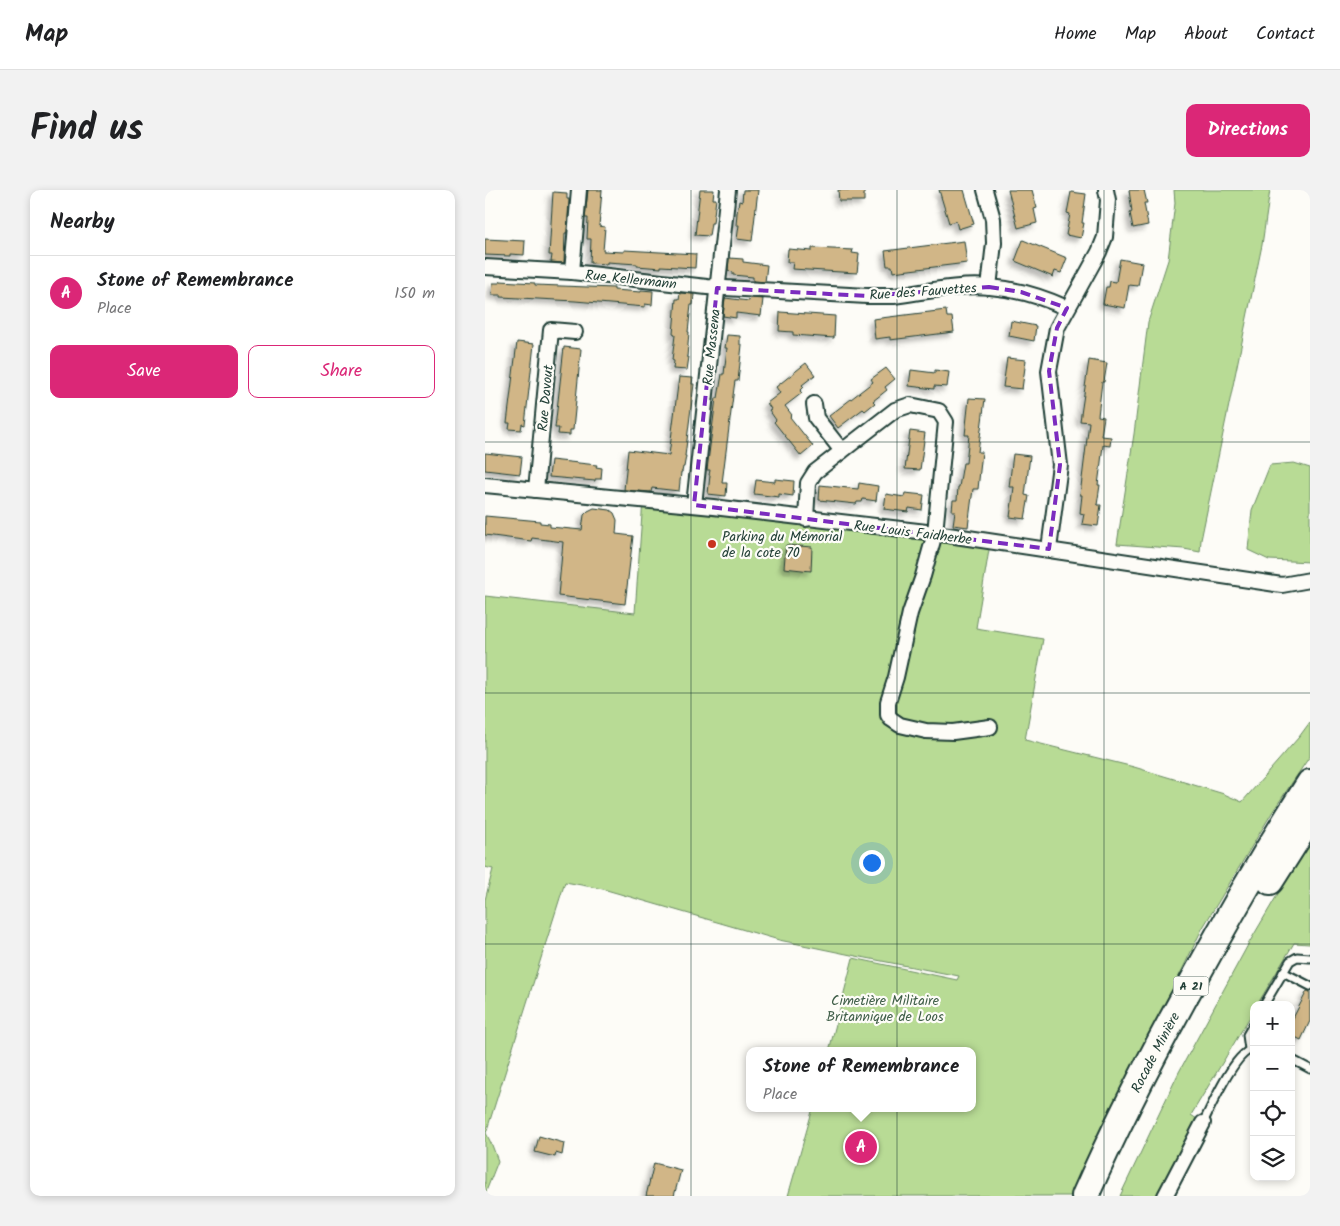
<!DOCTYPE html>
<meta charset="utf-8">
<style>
body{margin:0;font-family:Kalam,sans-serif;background:#f2f2f2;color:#202124}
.controls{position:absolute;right:15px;bottom:15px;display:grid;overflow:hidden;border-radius:10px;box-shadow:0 2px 8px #0003}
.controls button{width:45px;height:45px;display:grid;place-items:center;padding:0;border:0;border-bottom:1px solid #e0e0e0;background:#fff;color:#202124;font:25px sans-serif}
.you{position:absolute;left:386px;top:672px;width:18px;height:18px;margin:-12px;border:4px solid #fff;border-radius:50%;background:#1a73e8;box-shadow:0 0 0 8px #1a73e833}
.badge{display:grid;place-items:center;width:32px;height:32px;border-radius:50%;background:#db2777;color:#fff;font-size:16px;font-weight:700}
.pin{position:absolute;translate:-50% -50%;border:2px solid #fff;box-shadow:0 1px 5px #0006}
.popup{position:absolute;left:261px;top:857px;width:230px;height:65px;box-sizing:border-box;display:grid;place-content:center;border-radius:10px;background:#fff;filter:drop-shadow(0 1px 4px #0005);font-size:16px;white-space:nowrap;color:#757577}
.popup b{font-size:19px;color:#202124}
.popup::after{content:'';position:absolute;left:50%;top:100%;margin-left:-10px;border:10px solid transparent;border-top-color:#fff}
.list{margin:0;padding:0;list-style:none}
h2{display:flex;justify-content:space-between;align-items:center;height:65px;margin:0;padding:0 20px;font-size:21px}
h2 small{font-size:16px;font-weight:400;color:#757577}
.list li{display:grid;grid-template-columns:32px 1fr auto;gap:15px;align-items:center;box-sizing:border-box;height:75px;padding:0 20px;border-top:1px solid #e0e0e0}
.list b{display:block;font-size:19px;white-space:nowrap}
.list p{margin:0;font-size:16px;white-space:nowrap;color:#757577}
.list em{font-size:16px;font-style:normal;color:#757577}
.actions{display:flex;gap:10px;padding:15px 20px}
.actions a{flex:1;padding:11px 0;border:1px solid #db2777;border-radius:10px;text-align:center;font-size:18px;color:#db2777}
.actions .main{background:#db2777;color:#fff}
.icon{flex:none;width:28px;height:28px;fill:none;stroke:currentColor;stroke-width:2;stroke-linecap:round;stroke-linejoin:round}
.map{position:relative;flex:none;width:825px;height:1006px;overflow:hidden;border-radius:10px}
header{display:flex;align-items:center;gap:30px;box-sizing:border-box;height:70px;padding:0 25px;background:#fff;border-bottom:1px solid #e0e0e0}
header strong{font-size:24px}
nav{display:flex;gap:28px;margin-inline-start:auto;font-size:18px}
.intro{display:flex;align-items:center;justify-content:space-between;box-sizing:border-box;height:120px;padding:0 30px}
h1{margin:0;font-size:35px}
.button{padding:12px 22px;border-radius:10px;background:#db2777;color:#fff;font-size:18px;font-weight:700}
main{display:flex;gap:30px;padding:0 30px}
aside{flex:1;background:#fff;border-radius:10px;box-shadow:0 2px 8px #0003}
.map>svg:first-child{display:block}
</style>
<header>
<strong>Map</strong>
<nav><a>Home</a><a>Map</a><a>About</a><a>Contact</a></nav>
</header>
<div class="intro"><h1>Find us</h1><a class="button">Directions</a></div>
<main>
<aside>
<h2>Nearby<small></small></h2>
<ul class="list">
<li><span class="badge">A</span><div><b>Stone of Remembrance</b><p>Place</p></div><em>150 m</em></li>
</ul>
<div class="actions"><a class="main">Save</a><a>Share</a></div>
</aside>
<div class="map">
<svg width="825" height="1006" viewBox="0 0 825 1006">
<defs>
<filter id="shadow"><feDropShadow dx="-4" dy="4" stdDeviation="2.5" flood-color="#0004"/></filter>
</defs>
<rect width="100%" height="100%" fill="#fdfcf7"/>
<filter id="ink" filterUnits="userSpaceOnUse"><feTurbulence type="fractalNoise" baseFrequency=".02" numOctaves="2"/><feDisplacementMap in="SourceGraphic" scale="10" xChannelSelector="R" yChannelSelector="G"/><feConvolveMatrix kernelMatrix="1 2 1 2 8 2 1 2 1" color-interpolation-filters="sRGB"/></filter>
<g filter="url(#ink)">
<g fill="#b8db95" stroke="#6c8c64">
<polygon points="689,0 785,0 777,55 716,350 715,362 699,359 632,354 649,244 663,132 683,70 690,13"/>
<polygon points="809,273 825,278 825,372 784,370 763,360 767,320 785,275"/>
<polygon points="158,310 505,354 491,438 558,449 540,550 649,577 739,604 757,612 814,547 825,532 825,566 788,621 717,739 587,1006 303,1006 328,918 487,918 487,861 344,861 368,768 472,790 474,786 371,766 294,750 118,699 80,692 1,943 7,955 13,971 0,1004 0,710 8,679 0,677 0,406 150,423"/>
<polygon points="825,652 825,754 809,753 772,815 769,815 769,820 706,925 718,933 680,1006 635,1006 694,882 764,753 807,680"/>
</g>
<g fill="#d1b687" stroke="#1f3d34" filter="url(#shadow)">
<polygon points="103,0 117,0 114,36 120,37 118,61 139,62 139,60 211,64 210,78 176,76 176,78 152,76 152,74 122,72 122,74 105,73 106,49 102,49 103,28 100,28"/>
<polygon points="215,0 229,0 228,9 231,9 228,33 226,33 224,46 210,45"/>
<polygon points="258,0 273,0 267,51 252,49 254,35 251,35 252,23 254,11 257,12"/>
<polygon points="353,0 379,0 379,11 354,11"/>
<polygon points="454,0 479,0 489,34 473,39 471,31 464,33"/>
<polygon points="523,0 547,0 552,18 549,19 552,33 533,38"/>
<polygon points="644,0 659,0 662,13 659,13 663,35 648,38 645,23 647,22"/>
<polygon points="68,2 82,3 82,9 84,9 82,43 80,43 79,73 66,72 67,65 64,65"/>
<polygon points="586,2 601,4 597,33 599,33 596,48 581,45 585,24 582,23"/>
<polygon points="0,49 40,51 39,65 25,64 25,66 0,65"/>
<polygon points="538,50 582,68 576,83 570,81 568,87 530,71"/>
<polygon points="479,51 482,73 408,82 407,76 402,76 400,61"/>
<polygon points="327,58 368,60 367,63 374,64 372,83 307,79 308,72 302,72 303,59 327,61"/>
<polygon points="244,68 258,69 258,72 282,75 280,92 268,91 268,87 248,85 248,82 243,81"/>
<polygon points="635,69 657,73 653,96 644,95 640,118 618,114 621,97 624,97 625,91 631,92"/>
<polygon points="15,91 50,93 50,95 129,98 129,100 156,102 156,100 168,101 167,115 160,114 160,117 90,111 16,107 16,105 7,105 8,93 15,93"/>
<polygon points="195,103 209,104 208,115 206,115 203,142 204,142 202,167 204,167 202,180 188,179 189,171 187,170 190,145 188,144 191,109 194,109"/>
<polygon points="240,108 264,111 265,108 278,109 276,126 251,123 251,128 238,126"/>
<polygon points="461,120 462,127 467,127 469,142 405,150 405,147 390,149 388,129"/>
<polygon points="295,122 350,126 349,148 308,145 308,142 294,141"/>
<polygon points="526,131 551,136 549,151 524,146"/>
<polygon points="242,145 255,146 255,155 257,155 253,191 250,191 249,198 237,293 242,293 241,306 223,304 225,285 224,285 225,280 222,280 231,208 233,208 237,184 239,184 242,158 240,158"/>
<polygon points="32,152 49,154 40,235 37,234 36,240 24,239 25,233 22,233"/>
<polygon points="79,157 96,159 88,240 85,240 85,245 73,244 74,238 70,238"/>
<polygon points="522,168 541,170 537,199 518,197"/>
<polygon points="604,170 622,173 619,192 617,192 613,226 619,227 616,246 626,247 625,256 618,255 616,272 613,295 615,295 612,315 616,315 613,336 597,334 599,324 595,323 597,305 595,305 604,232 595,231"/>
<polygon points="321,173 330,185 317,195 319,197 315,201 317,203 300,216 307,225 305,227 328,256 316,266 289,232 291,230 284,220 286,219 282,213 295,203 291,197"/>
<polygon points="401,178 410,189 400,197 402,200 388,211 390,213 380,221 378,219 353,238 344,226 388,192 386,189"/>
<polygon points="426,180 450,183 450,180 464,182 462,197 449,196 449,199 424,196"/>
<polygon points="194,187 208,188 207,194 209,194 200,266 201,266 199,277 198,277 197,282 196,282 194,301 167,298 166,302 139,300 143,260 184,265"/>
<polygon points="484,208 500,209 493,262 497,262 493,299 488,299 483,337 468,335 470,321 467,321 468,310 472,310 473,297 474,297 478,273 481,273 484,245 480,245"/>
<polygon points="425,241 440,243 435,280 420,279"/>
<polygon points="0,263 37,267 35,284 0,280"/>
<polygon points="528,264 545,266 540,305 544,306 540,329 525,327 529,297 524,297"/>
<polygon points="66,270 112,275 111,277 117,278 116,289 110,289 110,291 64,287"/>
<polygon points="290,289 309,291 308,306 294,304 294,307 269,304 271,290 290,292"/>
<polygon points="374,293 393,296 391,311 378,309 377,312 372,312 371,314 334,310 335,295 373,299"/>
<polygon points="420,303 439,305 437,320 424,318 423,322 399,319 401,304 419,307"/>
<polygon points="109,318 125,320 129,323 132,330 131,344 148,346 140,414 73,406 78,352 47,348 46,351 0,345 0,326 55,331 55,333 65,334 65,337 97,340 99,325 103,321"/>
<polygon points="301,355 327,357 326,381 299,378"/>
<polygon points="822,801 825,801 825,831 816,850 806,845 806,832"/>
<polygon points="54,946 79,953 77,965 71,963 70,967 50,962"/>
<polygon points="169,973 196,980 189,1006 161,1006"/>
</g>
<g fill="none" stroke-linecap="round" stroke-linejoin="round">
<g stroke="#1f3d34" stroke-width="11">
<g id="service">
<polyline points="798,782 825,796"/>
<polyline points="779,815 805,771 812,767 825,768"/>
<polyline points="764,859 762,845 769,833"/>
<polyline points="806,869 825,879"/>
<path d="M 718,933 C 726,917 751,859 769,859"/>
</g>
</g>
<g stroke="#1f3d34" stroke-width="18">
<g id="minor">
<polyline points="500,0 508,29 509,53 504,97"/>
<path d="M 0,77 L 87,82 L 222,97 L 382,106 C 391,106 400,106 409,106 C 440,102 473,94 505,97 C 531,99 558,107 582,118"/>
<polyline points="87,82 94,0"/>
<polyline points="329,214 331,228 357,261"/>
<polyline points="0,295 228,317 450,343 797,395 825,390"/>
<polyline points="51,300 66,140 90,142"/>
<polyline points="209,315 243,0"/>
<polyline points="321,329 323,293 330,282 410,220 425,215 454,221 461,232 450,343 438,386 425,423 411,487 403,512 403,525 406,529 415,535 441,541 468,542 505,537"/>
<polyline points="564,359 575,275 564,181 572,138 614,62 620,47 623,10 621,0"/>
<polyline points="680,1006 718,933"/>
</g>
</g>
<g stroke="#1f3d34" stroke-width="30">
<g id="motorway">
<polyline points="785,691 825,628"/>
<path id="s1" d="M 600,1006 C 633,931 671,858 711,786 C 747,720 785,655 825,593"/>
</g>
</g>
<use href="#service" stroke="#fdfcf7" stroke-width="7"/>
<use href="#minor" stroke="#fdfcf7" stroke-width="14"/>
<use href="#motorway" stroke="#fdfcf7" stroke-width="26"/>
</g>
</g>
<path fill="none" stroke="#7b2cbf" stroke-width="4" stroke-dasharray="10 6" stroke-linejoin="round" d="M 504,97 L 536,102 L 582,118 L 572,138 L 564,181 L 575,275 L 564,359 L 209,315 L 232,98 L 382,106 Z"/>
<path fill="none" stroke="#1f3d34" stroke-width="1" stroke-opacity="0.55" d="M 206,0 L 206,1006M 412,0 L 412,1006M 619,0 L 619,1006M 0,252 L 825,252M 0,503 L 825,503M 0,754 L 825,754"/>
<circle fill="#c8321e" stroke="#fdfcf7" stroke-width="2" cx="227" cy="354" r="5"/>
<g text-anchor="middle" stroke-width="4.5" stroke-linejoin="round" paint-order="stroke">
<rect fill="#fdfcf7" stroke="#62766e" stroke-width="1" x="688.5" y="786.5" width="35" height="19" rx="4"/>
<g font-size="12" font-weight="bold" fill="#1f3d34">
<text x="706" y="800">A 21</text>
</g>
<g font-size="14" fill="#1f3d34" stroke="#fdfcf7">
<text transform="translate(146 89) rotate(6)" y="5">Rue Kellermann</text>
<text transform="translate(438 101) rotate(-4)" y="5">Rue des Fauvettes</text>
<text transform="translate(226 157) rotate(-84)" y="5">Rue Massena</text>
<text transform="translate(60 208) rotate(-85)" y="5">Rue Davout</text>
<text transform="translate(428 342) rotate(7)" y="5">Rue Louis Faidherbe</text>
<text dy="5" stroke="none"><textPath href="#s1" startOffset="160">Rocade Minière</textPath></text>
</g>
<g font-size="14" fill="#1f3d34" stroke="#fdfcf7" text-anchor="start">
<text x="237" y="351">Parking du Mémorial<tspan x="237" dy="16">de la cote 70</tspan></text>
</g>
<g font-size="14" fill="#3e5d47" stroke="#fdfcf7">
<text x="400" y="815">Cimetière Militaire<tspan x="400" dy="16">Britannique de Loos</tspan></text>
</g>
</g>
</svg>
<div class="controls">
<button>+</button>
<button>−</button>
<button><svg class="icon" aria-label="locate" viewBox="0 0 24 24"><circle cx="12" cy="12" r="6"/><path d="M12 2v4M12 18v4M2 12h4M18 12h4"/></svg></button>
<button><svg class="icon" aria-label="layers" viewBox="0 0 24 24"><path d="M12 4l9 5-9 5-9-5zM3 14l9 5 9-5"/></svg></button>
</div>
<div class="you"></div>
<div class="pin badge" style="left:376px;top:957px">A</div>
<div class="popup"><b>Stone of Remembrance</b>Place</div>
</div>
</main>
